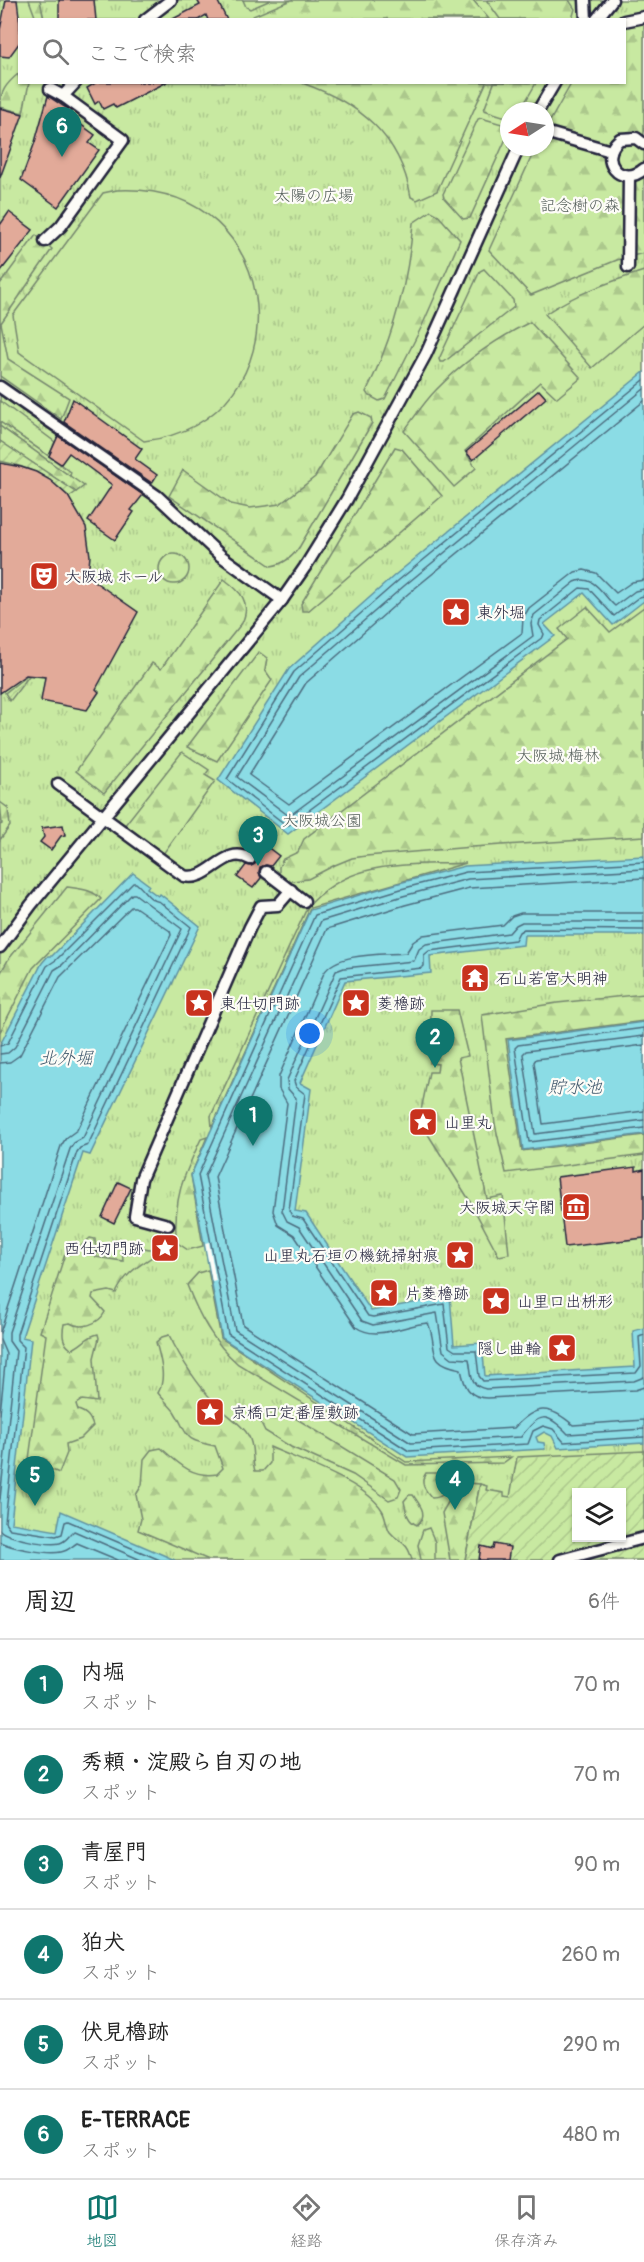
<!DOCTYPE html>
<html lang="ja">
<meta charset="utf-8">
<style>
body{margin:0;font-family:Pangolin,"Klee One",sans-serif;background:#f6f6f6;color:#222}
.controls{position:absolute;right:18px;bottom:18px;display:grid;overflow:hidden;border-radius:0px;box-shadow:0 2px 4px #0004}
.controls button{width:54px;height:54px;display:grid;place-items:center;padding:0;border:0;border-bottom:2px solid #e0e0e0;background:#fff;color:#222;font:30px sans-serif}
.compass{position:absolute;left:500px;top:102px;width:54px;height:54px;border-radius:50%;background:#fff;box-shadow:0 2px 4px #0004;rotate:258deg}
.you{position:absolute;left:310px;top:1034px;width:21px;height:21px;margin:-15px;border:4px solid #fff;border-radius:50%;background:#1a73e8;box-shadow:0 0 0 9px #1a73e833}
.badge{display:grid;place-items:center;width:39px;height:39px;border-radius:50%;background:#0f766e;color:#fff;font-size:20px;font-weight:700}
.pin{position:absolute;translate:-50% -50px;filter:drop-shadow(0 2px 3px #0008)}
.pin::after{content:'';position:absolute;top:32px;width:21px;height:18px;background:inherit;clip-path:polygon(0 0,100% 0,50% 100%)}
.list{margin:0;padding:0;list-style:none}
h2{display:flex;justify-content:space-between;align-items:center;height:78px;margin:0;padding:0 24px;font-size:26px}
h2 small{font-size:20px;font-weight:400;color:#767676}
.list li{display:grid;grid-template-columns:39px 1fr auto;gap:18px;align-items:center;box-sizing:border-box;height:90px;padding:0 24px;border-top:2px solid #e0e0e0}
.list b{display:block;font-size:22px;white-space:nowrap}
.list p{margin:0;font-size:20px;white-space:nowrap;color:#767676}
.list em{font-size:20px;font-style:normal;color:#767676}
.icon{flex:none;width:33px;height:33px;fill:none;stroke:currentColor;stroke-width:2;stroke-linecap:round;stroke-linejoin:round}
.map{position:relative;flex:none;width:644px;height:1560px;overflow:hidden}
.search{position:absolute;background:#fff;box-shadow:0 2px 4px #0004;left:18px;right:18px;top:18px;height:66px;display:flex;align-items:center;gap:15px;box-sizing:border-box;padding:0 21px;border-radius:0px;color:#767676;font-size:22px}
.sheet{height:618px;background:#fff}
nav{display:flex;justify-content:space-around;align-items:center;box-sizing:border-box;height:84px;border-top:2px solid #e0e0e0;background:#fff;font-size:16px;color:#767676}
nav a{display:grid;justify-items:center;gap:3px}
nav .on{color:#0f766e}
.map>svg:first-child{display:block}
</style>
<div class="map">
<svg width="644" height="1560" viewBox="0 0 644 1560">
<defs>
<pattern id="grass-tufts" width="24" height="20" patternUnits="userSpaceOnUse" patternTransform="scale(1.5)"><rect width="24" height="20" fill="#c8e9a1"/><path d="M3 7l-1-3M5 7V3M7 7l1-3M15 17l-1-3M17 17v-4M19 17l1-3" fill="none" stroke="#acc88c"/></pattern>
<pattern id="forest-firs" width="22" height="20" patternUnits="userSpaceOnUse" patternTransform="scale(1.5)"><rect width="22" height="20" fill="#c8e9a1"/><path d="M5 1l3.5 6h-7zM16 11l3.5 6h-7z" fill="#acc88c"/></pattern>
<pattern id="garden-furrows" width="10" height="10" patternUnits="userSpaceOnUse" patternTransform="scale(1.5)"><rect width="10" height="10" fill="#c8e9a1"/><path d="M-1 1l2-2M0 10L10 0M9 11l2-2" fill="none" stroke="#acc88c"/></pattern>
</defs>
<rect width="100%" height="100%" fill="#fdfcf7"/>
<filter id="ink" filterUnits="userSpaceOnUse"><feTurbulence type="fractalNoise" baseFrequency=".0167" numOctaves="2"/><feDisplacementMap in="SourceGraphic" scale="12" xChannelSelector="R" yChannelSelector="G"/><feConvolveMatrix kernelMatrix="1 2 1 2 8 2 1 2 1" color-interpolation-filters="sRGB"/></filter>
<g filter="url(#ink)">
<path fill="url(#grass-tufts)" stroke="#75866e" stroke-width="1.5" fill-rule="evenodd" d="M 0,0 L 644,0 L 644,1560 L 0,1560 ZM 20,20 L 624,20 L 624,82 L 20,82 ZM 509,111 L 545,111 L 545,147 L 509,147 ZM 576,1492 L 622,1492 L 622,1538 L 576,1538 Z"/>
<g fill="url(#forest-firs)" stroke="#75866e" stroke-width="1.5">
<polygon points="29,0 40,0 44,19 36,19"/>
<polygon points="243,0 271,0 250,9 246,7"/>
<polygon points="291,0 473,0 489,19 251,19 253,16"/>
<polygon points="488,0 569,0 575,9 572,19 500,19 487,1"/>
<polygon points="644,21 644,253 617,260 531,295 489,250 536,147 545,147 545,130 571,84 572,82 624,82 625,26"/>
<path d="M 18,74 L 20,82 L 29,83 L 23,113 L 0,107 C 0,92 6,84 18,74 Z"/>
<path d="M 302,83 L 486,82 L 486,83 L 437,191 L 417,200 L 411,197 C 400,135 359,103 302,83 Z"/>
<polygon points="494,83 494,82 536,83 520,111 509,111 509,118 484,110"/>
<polygon points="481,118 509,126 509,132 470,218 463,219 444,198 443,194 478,119"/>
<path d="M 431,211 L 437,214 L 460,240 L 422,326 L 385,399 L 379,401 L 368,395 L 366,392 C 393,338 408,283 413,223 Z"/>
<polygon points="36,235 52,249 1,323 8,359 69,398 61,419 0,376 0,284"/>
<polygon points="484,269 513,300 514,307 444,362 440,362 439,359 480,271"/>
<path d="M 644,271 L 644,324 L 592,368 L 545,314 C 575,294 609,282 644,271 Z"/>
<path d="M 530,322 L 581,378 L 557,398 L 540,382 L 465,451 L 476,468 L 454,487 L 404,431 C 414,418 424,402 436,390 C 462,363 496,339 530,322 Z"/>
<polygon points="0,401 55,442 49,456 0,422"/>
<path d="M 359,412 L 371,418 L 372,423 L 300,546 C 293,557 284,564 271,566 L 169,496 L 183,470 L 231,504 L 250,508 L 280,504 L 315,477 L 353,414 Z"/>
<polygon points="0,426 84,486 76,492 0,441"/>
<polygon points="395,447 402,449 442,496 308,611 302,611 301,604"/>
<circle cx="174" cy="569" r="15"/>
<path d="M 224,579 C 240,591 252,602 242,623 L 104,793 L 76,771 L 152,663 L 161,669 Z"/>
<polygon points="587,607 610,632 644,607 644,836 472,847 366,856 352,858 335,865 308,879 285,882 279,878 279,867 283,859 298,852 304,839 567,639 559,629"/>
<polygon points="259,652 267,658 265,670 272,680 217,761 187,747"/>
<polygon points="182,752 209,770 205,775 215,781 163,854 124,826"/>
<polygon points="0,802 8,808 10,826 0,840 0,825 2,824"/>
<path d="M 466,863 L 310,908 L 212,1127 L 211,1116 L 307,908 C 349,858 406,866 466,863 Z"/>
<path d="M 67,887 C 80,889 92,889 101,899 L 33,968 L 0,1032 L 0,974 L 8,960 Z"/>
<polygon points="644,994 644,1021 506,1039 522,1151 644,1135 644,1155 506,1173 495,1124 482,1015 557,1003"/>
<polygon points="431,1010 457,1010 468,1056 458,1058 487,1199 503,1196 509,1254 499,1256 468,1198 419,1120 429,1072 437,1072 438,1064 430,1063"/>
<path d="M 207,1137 L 191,1175 L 203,1246 L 188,1250 L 176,1242 C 174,1197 182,1179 201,1139 Z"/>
<path d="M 90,1238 L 95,1239 L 96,1257 L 123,1261 L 122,1246 L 127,1245 L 155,1250 L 155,1255 C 138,1267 127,1271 116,1293 L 109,1291 L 93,1294 L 92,1298 L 105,1312 C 99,1324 81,1330 70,1323 L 64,1324 C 62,1334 62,1343 71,1349 C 81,1347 86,1336 98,1334 L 99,1338 L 94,1358 L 97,1402 L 82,1400 L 76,1404 L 78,1410 C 87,1413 90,1417 93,1426 L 80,1439 L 66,1444 L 67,1453 L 59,1473 L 50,1469 L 47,1460 L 43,1458 L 41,1462 L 47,1476 L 41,1485 L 26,1481 L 46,1335 L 40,1332 L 65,1254 C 78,1255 80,1245 90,1238 Z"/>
<path d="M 208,1270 L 221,1338 L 406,1462 L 511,1457 L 503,1463 L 406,1465 L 238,1364 C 213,1342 199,1316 187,1285 L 198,1273 Z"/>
<path d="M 169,1335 C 181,1359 196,1383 214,1402 C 224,1414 241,1422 248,1435 C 255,1446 251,1459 255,1471 L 263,1471 L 270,1463 L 270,1447 C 300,1461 365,1482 382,1510 C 386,1516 386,1526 390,1532 C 400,1544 407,1540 412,1560 L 209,1560 L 138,1530 L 141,1519 L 136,1495 L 142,1485 L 144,1459 L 151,1450 L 161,1448 C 179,1464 192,1478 217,1474 L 223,1468 L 215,1446 C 180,1439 190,1436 174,1411 C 169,1405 163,1399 158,1393 C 167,1378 160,1358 156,1342 L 162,1337 Z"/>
<polygon points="266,1410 284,1411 395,1479 401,1489 398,1497 389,1500 353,1475 291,1447 265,1431 261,1423 263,1412"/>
<path d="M 426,1473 L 455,1473 L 460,1476 C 457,1486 443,1498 432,1498 C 425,1490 419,1483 426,1473 Z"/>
<polygon points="467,1483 480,1484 465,1560 450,1560 442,1513 450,1499"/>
<path d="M 409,1495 L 413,1495 C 420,1505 429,1515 417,1525 C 407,1521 406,1511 404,1501 Z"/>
<polygon points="429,1528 435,1542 435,1560 421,1560 418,1545 423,1530"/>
</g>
<g fill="url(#garden-furrows)" stroke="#75866e" stroke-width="1.5" fill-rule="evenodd">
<polygon points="0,422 71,472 70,476 0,426"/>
<path d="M 0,441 L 76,492 L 69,497 C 49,476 28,467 0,461 Z"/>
<polygon points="41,660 10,701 5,693 25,677"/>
<path d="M 644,1451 L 644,1560 L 465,1560 L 480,1484 L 487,1486 L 486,1490 L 504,1493 L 504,1496 L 510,1497 L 517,1457 ZM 576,1492 L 622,1492 L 622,1538 L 576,1538 Z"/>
</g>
<path fill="#c8e9a1" stroke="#75866e" stroke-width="1.5" d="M 117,190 C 290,181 308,421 144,441 L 19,352 L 13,315 L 103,193 Z"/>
<g fill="#8bdce5" stroke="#6192a1" stroke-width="1.5">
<polygon points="644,372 644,601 613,625 584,593 544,624 555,636 288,834 218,780 289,669 395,575"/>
<polygon points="644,856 644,935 524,935 523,945 430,956 431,973 345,981 300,1083 311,1089 295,1211 306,1213 371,1311 450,1296 454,1345 482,1343 485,1376 635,1367 633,1331 644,1328 644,1443 558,1448 552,1436 544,1432 536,1437 538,1442 544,1443 545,1449 407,1457 222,1338 191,1175 310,910 399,883 465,866"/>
<polygon points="133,873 149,885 147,888 158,896 160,894 200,926 90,1155 83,1153 22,1337 31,1339 11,1523 57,1531 61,1511 175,1560 0,1560 0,1045 42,963 48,956 52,956"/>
<polygon points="644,1022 644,1134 523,1150 508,1040"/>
</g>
<polygon fill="#fdfcf7" points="209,1242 216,1281 212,1282 205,1243"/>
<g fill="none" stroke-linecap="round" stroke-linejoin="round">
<g stroke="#4c6c7f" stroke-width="1.5">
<polyline points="644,380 399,580 294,672 227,779 286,825 289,825 543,637 544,634 539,625 540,620 580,588 589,589 614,616 639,597 644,596"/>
<path d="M 644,389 L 404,586 L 299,677 L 237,777 L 289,816 L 533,636 L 531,624 L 534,615 L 575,582 C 594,573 603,596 615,606 L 635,591 L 644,589"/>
<polyline points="644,401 409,593 306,683 249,775 289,804 522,633 523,618 529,608 575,572 584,570 596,573 616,593 632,582 644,580"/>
<polyline points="644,862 466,872 401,889 315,915 198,1175 228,1334 409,1451 528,1444 533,1431 543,1426 553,1429 564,1442 644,1437"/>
<path d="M 644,869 L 468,879 L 403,896 L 321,921 L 205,1176 L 235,1330 L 411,1443 L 521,1437 C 539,1412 547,1412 568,1434 L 644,1429"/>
<path d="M 644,878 L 469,888 L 405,905 L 327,929 L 215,1177 L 243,1325 L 413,1434 L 514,1428 C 535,1405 549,1404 573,1425 L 644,1420"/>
<path d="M 644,913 L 521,913 L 512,916 L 503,925 L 423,935 L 413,942 L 406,953 C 383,955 336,952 324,973 L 279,1076 L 279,1089 L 287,1103 L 273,1211 L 278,1225 L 294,1235 L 356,1327 C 376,1342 406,1324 428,1323 C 439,1348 424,1362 461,1369 C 464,1385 468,1398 488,1398 L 635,1390 L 644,1387"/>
<path d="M 644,922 L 522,922 L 516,925 L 509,933 L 426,944 L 419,949 L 414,961 L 344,968 L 336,971 L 287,1080 L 288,1089 L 296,1098 L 282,1211 L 287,1221 L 299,1227 L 362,1321 L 373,1325 L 437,1313 L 443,1351 L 452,1358 L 469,1359 C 472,1373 469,1386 486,1389 L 634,1381 L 644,1377"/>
<polyline points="644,930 524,929 519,932 515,940 429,951 424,955 424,966 422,968 341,977 294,1081 296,1087 305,1094 289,1210 292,1216 303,1219 368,1316 373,1317 444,1304 449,1347 455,1351 476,1351 479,1376 483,1381 636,1373 641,1366 639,1337 644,1335"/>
<polyline points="644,1028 518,1045 515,1048 529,1142 644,1128"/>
<polyline points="644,1036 526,1051 523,1054 535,1134 644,1120"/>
<polyline points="644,1045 536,1059 534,1062 543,1124 644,1111"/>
<path d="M 0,1046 L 8,1043 L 47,966 L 56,960 L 133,883 L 136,883 C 145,890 148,900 160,902 L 191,927 L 88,1145 L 80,1148 L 77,1152 L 17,1334 L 17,1340 L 24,1347 L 5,1522 L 10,1529 L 56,1536 L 62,1534 L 65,1522 L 68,1521 L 160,1560"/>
<polyline points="0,1054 8,1053 15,1047 54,970 62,965 132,894 135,894 182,929 83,1138 74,1143 70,1149 9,1332 9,1341 16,1351 0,1499"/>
<polyline points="0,1063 10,1062 20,1055 60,977 131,907 135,907 170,931 171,935 77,1130 66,1138 61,1146 0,1333"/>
<polyline points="0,1340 6,1354 0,1414"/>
<path d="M 0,1530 C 7,1538 49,1546 60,1543 C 67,1541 69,1535 74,1531 L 141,1560"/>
<path d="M 0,1542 C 11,1548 49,1555 61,1552 C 68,1551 72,1546 77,1543 L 118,1560"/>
</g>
</g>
<g fill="#e2aa99" stroke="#22223b" stroke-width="1.5">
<polygon points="6,0 17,0 20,24 20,42 9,57 0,56 0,30"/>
<polygon points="59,0 94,0 96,20 59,20"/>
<polygon points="197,0 217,0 227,20 208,20 206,15 198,20 171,20 200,5"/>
<polygon points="97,82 167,82 116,108 113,104 103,109 99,101 95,104 87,88"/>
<polygon points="48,96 71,111 69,116 95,135 89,143 99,150 58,207 21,180 35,142"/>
<polygon points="0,108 23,114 0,178"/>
<polygon points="9,212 33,230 0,272 0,225"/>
<polygon points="539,390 546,398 473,460 466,452"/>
<polygon points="73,399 142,449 135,459 157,475 152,483 64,422"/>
<polygon points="58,436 143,495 131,510 134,512 115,540 88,521 112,485 69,453 61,464 49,456"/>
<polygon points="0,463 21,467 36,472 50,480 68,496 86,527 90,556 88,577 138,612 96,689 99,692 87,710 41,701 45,677 26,675 0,693"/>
<polygon points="63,825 65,835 61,836 51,850 40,842 44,837 42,828"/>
<polygon points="262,843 279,856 271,866 266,865 260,867 259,872 261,878 253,888 237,877 246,865 251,866 255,864 257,858 254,853"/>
<polygon points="636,1167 636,1171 644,1169 644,1238 565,1247 557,1177"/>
<polygon points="118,1182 131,1188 114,1223 102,1217"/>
<polygon points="100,1243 110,1246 107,1256 97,1252"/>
<polygon points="494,1544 510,1547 508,1560 479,1560 481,1546 493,1549"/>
</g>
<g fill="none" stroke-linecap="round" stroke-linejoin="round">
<g stroke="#22223b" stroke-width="15">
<g id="pedestrian">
<polyline points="585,0 586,20"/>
<polyline points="145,20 171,0"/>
<polyline points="596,20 612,0"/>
<polyline points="624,21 644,17"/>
<polyline points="63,96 76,82"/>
<polyline points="538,111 555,82"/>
<polyline points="545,132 611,151"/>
<path d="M 644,144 L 636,138 L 620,139 C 596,159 621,189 644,169"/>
<polyline points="45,241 61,226 123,140 63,96 50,89"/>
<polyline points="628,267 629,176"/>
<polyline points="0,387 157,496 221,556 282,600"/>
<path d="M 58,784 L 184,876 C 210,883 224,844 250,859"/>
<polyline points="266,872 304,901"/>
<polyline points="0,947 31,905 282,600 305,567 347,499 426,354 519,147"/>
<polyline points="168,1225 135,1216 141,1179 250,927 261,906 278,905 291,890"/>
<polyline points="560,1560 644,1538"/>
</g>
</g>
<use href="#pedestrian" stroke="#fdfcf7" stroke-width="10"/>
</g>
</g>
<defs>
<g id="theatre-square" transform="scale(1.5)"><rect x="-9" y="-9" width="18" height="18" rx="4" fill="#c8321e" stroke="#fdfcf7"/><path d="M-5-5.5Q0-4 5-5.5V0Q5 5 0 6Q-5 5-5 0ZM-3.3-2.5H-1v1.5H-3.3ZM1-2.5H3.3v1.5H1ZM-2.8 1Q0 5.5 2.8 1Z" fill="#fff"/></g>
<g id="sight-square" transform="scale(1.5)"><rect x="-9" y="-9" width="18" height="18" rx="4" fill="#c8321e" stroke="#fdfcf7"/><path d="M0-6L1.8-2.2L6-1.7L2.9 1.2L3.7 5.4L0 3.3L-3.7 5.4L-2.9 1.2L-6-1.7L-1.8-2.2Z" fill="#fff"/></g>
<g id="temple-square" transform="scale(1.5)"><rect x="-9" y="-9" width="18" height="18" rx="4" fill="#c8321e" stroke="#fdfcf7"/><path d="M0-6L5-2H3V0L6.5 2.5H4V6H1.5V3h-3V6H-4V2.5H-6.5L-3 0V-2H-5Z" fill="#fff"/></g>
<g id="museum-square" transform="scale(1.5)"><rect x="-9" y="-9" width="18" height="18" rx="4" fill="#c8321e" stroke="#fdfcf7"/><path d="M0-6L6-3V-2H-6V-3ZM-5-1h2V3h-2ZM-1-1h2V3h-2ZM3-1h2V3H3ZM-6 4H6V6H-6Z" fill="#fff"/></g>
</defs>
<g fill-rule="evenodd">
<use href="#theatre-square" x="44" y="576"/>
<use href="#sight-square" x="456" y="612"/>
<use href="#temple-square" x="475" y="978"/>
<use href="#sight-square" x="199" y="1003"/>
<use href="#sight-square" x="356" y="1003"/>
<use href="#sight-square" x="423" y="1122"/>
<use href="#museum-square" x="576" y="1207"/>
<use href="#sight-square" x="165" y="1248"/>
<use href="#sight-square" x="460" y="1255"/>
<use href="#sight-square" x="384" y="1293"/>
<use href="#sight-square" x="496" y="1301"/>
<use href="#sight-square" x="562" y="1348"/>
<use href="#sight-square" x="210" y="1412"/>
</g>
<g text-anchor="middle" stroke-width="4.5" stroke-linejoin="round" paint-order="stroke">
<g font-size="16" fill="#545e5a" stroke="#fdfcf7">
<text x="314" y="201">太陽の広場</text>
<text x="580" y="211">記念樹の森</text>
<text x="558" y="761">大阪城 梅林</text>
<text x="322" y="826">大阪城公園</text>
</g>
<g font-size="16" fill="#22223b" stroke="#fdfcf7" text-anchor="start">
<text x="65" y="582">大阪城 ホール</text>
<text x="477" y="618">東外堀</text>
<text x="496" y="984">石山若宮大明神</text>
<text x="220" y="1009">東仕切門跡</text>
<text x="377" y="1009">菱櫓跡</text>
<text x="444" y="1128">山里丸</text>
<text x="555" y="1213" text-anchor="end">大阪城天守閣</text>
<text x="144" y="1254" text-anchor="end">西仕切門跡</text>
<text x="439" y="1261" text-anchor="end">山里丸石垣の機銃掃射痕</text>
<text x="405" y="1299">片菱櫓跡</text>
<text x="517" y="1307">山里口出枡形</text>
<text x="541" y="1354" text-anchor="end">隠し曲輪</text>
<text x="231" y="1418">京橋口定番屋敷跡</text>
</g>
<g font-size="18" font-style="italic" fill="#425a6e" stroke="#fdfcf7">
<text x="66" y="1064">北外堀</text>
<text x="575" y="1093">貯水池</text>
</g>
</g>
</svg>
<div class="controls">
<button><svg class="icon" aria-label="layers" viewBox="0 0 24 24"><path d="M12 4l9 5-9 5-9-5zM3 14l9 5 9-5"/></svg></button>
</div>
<svg class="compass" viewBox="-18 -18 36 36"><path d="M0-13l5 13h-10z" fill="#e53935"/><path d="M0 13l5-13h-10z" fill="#767676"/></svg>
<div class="you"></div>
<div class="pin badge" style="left:253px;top:1146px">1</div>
<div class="pin badge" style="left:435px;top:1068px">2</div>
<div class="pin badge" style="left:258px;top:866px">3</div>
<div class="pin badge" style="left:455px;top:1510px">4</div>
<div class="pin badge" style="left:35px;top:1506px">5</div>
<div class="pin badge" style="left:62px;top:157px">6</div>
<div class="search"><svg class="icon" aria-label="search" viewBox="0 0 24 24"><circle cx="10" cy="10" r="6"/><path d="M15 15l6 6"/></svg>ここで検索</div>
</div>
<section class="sheet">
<h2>周辺<small>6件</small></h2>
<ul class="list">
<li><span class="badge">1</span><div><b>内堀</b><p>スポット</p></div><em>70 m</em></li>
<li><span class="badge">2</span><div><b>秀頼・淀殿ら自刃の地</b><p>スポット</p></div><em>70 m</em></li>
<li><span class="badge">3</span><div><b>青屋門</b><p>スポット</p></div><em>90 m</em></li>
<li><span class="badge">4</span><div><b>狛犬</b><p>スポット</p></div><em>260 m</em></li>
<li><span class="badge">5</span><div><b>伏見櫓跡</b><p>スポット</p></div><em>290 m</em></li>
<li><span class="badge">6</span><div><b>E-TERRACE</b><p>スポット</p></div><em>480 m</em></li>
</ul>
</section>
<nav>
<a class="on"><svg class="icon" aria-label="map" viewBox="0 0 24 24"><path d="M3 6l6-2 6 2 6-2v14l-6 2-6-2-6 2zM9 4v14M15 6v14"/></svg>地図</a>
<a><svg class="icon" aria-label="directions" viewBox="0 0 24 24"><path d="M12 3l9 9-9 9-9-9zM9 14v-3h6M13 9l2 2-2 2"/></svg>経路</a>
<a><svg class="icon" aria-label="saved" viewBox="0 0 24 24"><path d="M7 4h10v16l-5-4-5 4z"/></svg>保存済み</a>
</nav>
